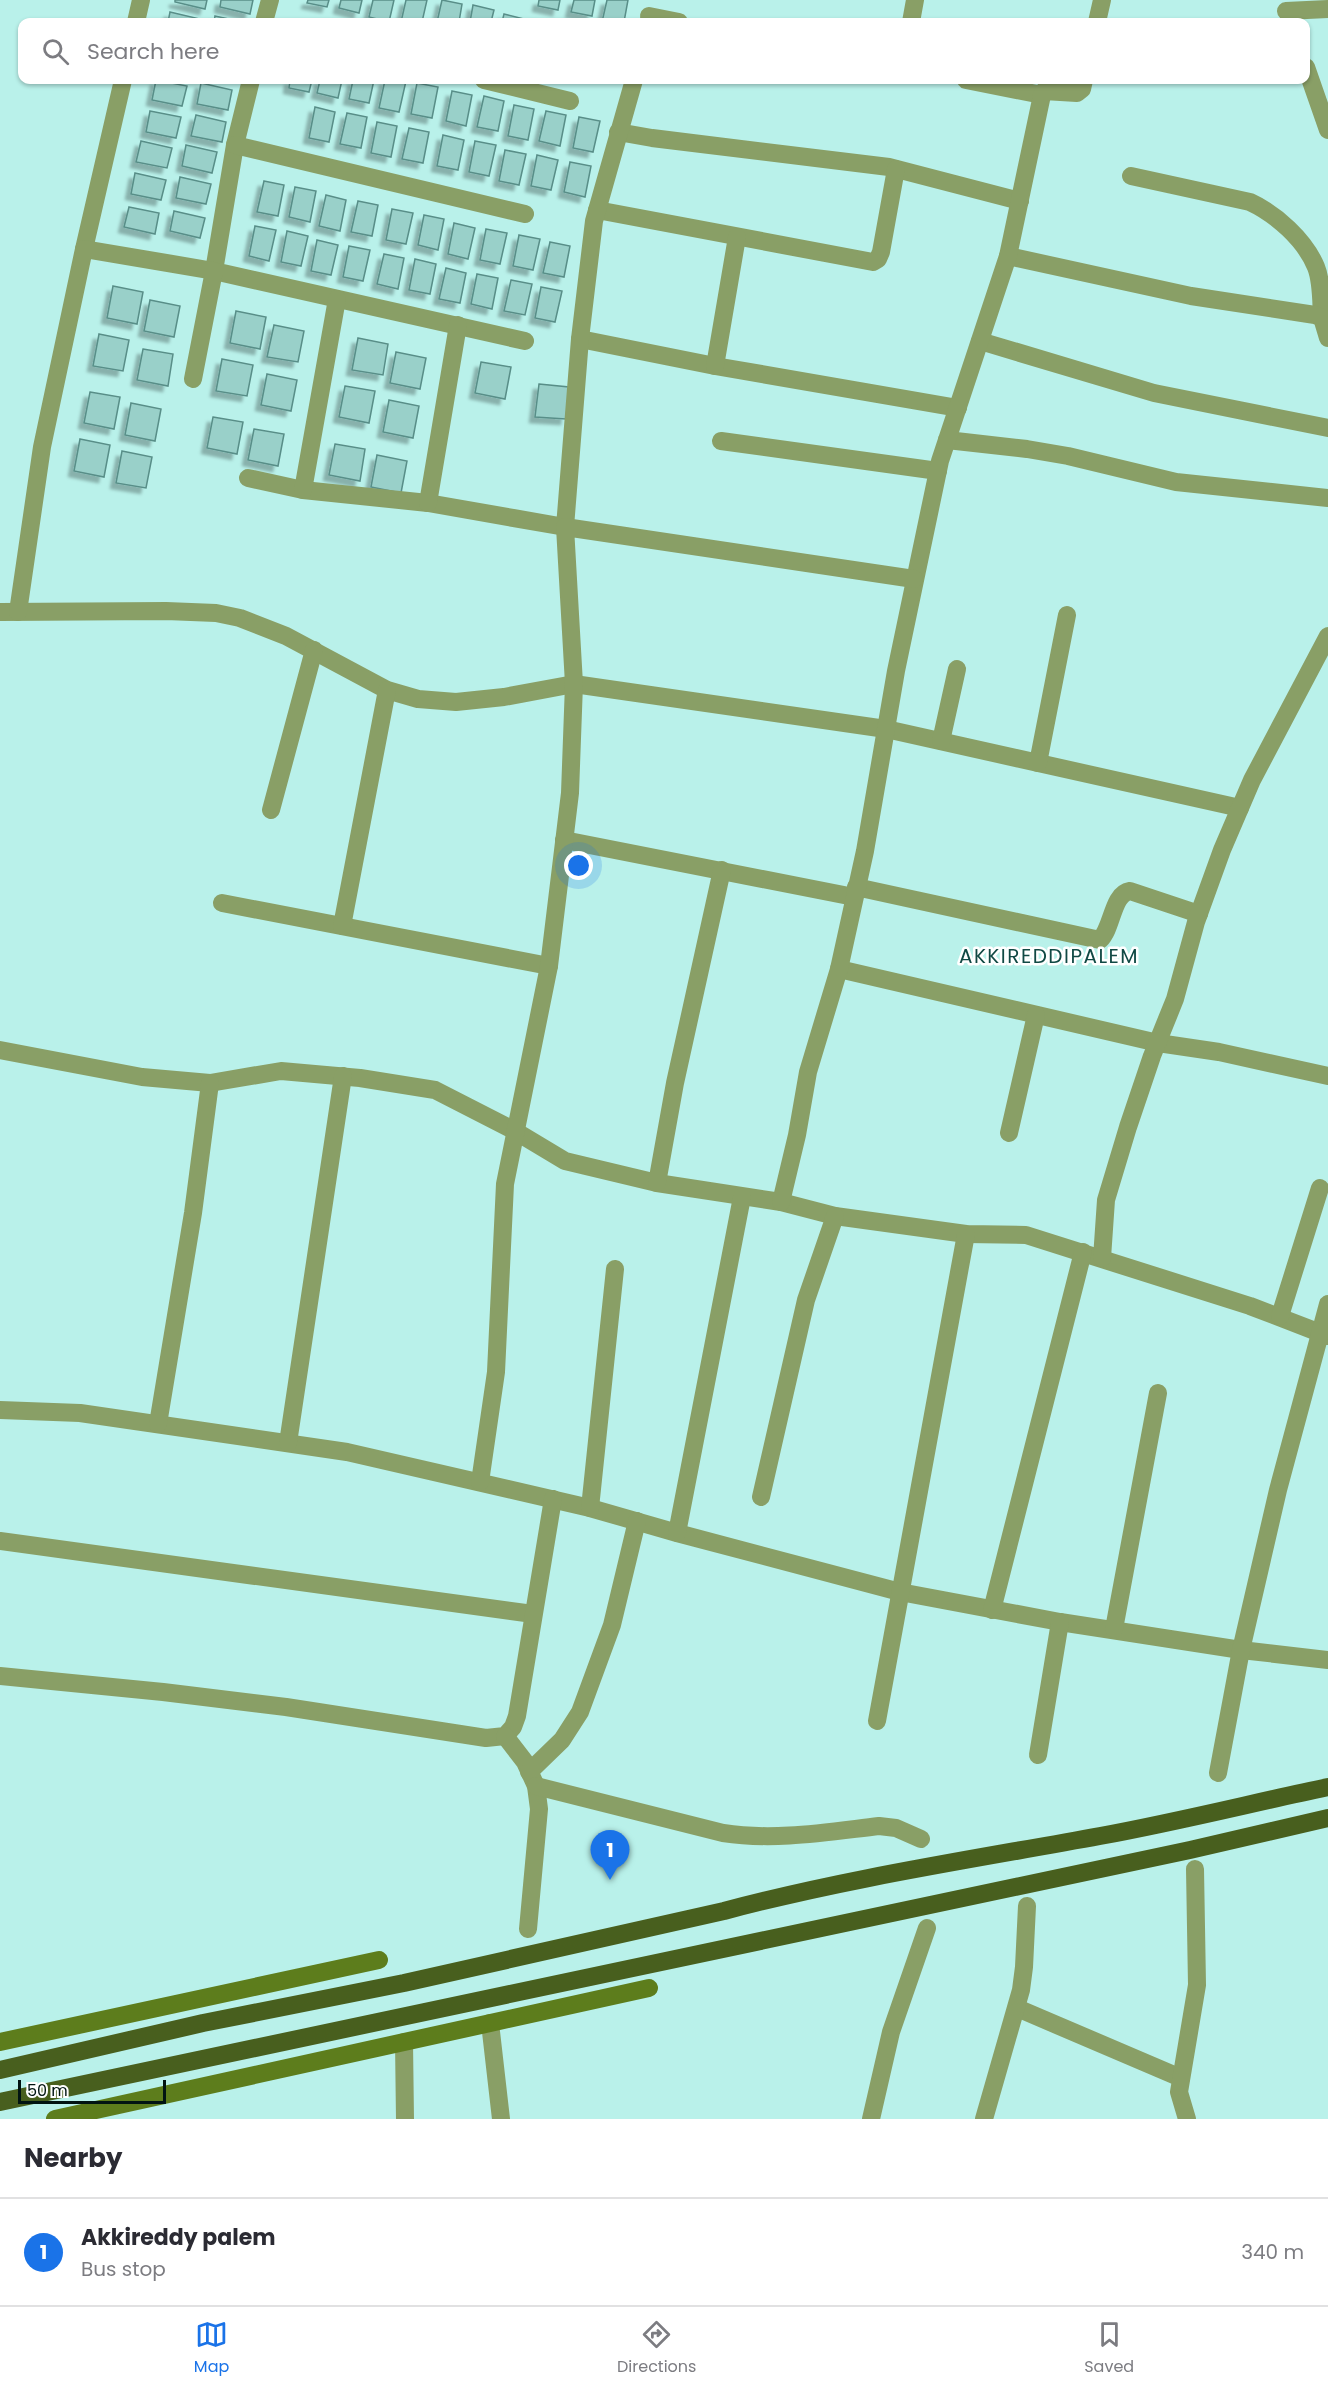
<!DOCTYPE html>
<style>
body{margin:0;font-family:Poppins,sans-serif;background:#f2f2f3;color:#2b2b33}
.scale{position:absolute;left:18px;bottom:15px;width:148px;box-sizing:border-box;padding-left:6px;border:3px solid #011412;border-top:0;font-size:16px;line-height:21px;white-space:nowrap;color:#011412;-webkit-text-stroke:4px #fff;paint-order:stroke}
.you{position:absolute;left:579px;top:866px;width:21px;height:21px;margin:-15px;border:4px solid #fff;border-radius:50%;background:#1a73e8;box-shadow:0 0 0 9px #1a73e833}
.badge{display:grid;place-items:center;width:39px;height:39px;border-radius:50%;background:#1a73e8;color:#fff;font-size:20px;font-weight:700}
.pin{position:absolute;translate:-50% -50px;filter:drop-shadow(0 2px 3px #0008)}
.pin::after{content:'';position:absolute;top:32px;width:21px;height:18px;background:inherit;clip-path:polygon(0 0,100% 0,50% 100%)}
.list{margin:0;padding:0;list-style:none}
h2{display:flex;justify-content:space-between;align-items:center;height:78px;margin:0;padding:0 24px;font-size:26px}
h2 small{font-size:20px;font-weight:400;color:#7c7c81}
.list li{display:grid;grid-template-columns:39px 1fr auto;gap:18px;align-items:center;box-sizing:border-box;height:108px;padding:0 24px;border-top:2px solid #e1e1e2}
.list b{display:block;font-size:22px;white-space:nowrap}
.list p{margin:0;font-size:20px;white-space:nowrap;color:#7c7c81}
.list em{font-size:20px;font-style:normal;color:#7c7c81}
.icon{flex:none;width:33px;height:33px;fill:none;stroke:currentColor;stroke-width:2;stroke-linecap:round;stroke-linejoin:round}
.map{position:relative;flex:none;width:1328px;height:2119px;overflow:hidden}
.search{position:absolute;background:#fff;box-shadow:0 2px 4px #0004;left:18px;right:18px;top:18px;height:66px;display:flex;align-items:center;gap:15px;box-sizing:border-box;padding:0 21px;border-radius:12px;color:#7c7c81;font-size:22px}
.sheet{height:186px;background:#fff}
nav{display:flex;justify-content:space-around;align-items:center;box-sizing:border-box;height:84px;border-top:2px solid #e1e1e2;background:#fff;font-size:16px;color:#7c7c81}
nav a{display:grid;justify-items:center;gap:3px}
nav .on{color:#1a73e8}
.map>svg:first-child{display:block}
</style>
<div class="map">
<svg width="1328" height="2119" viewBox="0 0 1328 2119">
<defs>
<filter id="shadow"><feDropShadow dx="-5.5" dy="5.5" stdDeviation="1.5" flood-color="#0004"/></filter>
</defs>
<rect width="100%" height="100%" fill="#b9f1ea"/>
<g fill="#99d0c9" stroke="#598e88" stroke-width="1.5" filter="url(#shadow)">
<polygon points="175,0 207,0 205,9 175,2"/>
<polygon points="221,0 253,0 250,14 220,7"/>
<polygon points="308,0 329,0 327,7 307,3"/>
<polygon points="341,0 362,0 359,13 339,8"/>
<polygon points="373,0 394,0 389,22 369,17"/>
<polygon points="406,0 427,0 422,22 401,22"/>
<polygon points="442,0 462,4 459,22 437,22"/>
<polygon points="539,0 560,0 558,10 538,6"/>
<polygon points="574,0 595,0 592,16 571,12"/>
<polygon points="607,0 628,0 624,22 602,22"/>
<polygon points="473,5 494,10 491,22 470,22"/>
<polygon points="170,12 200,19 200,22 168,22"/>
<polygon points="504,14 524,19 523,22 502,22"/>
<polygon points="215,16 243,22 214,22"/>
<polygon points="156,80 187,86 182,106 152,100"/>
<polygon points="290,80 312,80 309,92 289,88"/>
<polygon points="320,80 342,80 338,98 317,93"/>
<polygon points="353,80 374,80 369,103 349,99"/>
<polygon points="385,80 406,81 399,112 379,108"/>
<polygon points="201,83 232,90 228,110 197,104"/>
<polygon points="417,83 438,87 432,118 411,114"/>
<polygon points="452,91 472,95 466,126 446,121"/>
<polygon points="484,96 504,101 498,131 477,127"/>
<polygon points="514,105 534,109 528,140 508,136"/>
<polygon points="315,107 335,112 329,142 309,138"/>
<polygon points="150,111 181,117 176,138 146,132"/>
<polygon points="546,111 566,115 560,146 539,141"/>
<polygon points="347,113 367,117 361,148 340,144"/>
<polygon points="196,115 226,122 222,142 191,136"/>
<polygon points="579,117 600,121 593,152 573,148"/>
<polygon points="377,122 397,126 391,157 371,153"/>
<polygon points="409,128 429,132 423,163 402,159"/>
<polygon points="443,135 464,140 458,170 437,166"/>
<polygon points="141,141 172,148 167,168 136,162"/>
<polygon points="475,141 496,145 489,176 469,172"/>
<polygon points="186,145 217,152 212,173 182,166"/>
<polygon points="505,150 526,154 519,185 499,181"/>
<polygon points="537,155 558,160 551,190 531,186"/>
<polygon points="570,162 591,166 585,197 564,192"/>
<polygon points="135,173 166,180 161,200 131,194"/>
<polygon points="180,177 211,184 206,204 176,198"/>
<polygon points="264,181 284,185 278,216 257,212"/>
<polygon points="295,187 316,191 310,222 289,217"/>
<polygon points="326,195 346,200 340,231 319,226"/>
<polygon points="358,201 378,205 372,236 351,232"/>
<polygon points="129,207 159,213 155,234 124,227"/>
<polygon points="392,209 413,213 406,244 386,240"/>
<polygon points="174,211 205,218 200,238 170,231"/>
<polygon points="424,215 444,219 438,250 418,245"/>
<polygon points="454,223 475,228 468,259 448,254"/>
<polygon points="255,226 276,230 269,261 249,256"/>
<polygon points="486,229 507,233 500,264 480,260"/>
<polygon points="287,231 308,236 301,266 281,262"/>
<polygon points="519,235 540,239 533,270 513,266"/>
<polygon points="317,240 338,245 331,275 311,271"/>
<polygon points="550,242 570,246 564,277 543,273"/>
<polygon points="349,246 370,250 363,281 343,277"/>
<polygon points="384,254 404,258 398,289 377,284"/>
<polygon points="415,259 436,264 430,294 409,290"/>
<polygon points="446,268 466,273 460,303 439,299"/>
<polygon points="477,274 498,278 492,309 471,304"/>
<polygon points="511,280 532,284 525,315 504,311"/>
<polygon points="113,286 143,292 137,324 107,318"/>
<polygon points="541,287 562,291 555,322 535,318"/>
<polygon points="150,300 180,306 174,337 144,331"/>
<polygon points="236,311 266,317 260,349 230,343"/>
<polygon points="274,325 304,331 298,362 267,357"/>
<polygon points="99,334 129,340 123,371 93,366"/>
<polygon points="358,338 388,344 383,375 352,370"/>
<polygon points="143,349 173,354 168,386 137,380"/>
<polygon points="396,352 426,358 420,389 390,383"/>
<polygon points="222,359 253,365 247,396 216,391"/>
<polygon points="481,362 511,367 505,399 475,393"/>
<polygon points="267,374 297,380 291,411 261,405"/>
<polygon points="539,384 569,387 566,419 535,417"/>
<polygon points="345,386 375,391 369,423 339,417"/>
<polygon points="90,392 120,397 114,429 84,423"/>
<polygon points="389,400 419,406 413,438 383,432"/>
<polygon points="131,403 161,409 155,441 125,435"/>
<polygon points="213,417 243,422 237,454 207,448"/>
<polygon points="254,429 284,434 278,466 248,460"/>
<polygon points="80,439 110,445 104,477 74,471"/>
<polygon points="335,444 365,449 360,481 329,475"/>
<polygon points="122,451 152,457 146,488 116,483"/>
<polygon points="377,455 407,461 401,493 371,487"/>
</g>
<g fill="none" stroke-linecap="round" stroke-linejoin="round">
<g stroke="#899f66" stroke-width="18">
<polyline points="1286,11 1328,9"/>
<polyline points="649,16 679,22"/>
<polyline points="136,22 141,0"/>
<polyline points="264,22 270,0"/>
<polyline points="911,22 915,0"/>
<polyline points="1097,22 1102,0"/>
<polyline points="1306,67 1328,130"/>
<polyline points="251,80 235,145 214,271 525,341"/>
<polyline points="484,80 570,101"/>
<polyline points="966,80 1042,95"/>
<polyline points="618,132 652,138 889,167 1020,201"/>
<polyline points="235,145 525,214"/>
<path d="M 1131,176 L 1250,202 C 1276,214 1305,240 1316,267 C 1322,282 1321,302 1322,318"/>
<polyline points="597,210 873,262 878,259 881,252 896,169"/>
<polyline points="84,249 123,80"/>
<polyline points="1008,256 1191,296 1315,315 1322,318 1328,338"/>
<polyline points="580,339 715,366 958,408"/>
<polyline points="980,341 1154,393 1328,428"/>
<polyline points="715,366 737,237"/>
<polyline points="947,440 1027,449 1068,456 1176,482 1328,498"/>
<polyline points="721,441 938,471"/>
<polyline points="248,478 303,490 428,503 565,527 580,339 594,221 634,80"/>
<polyline points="303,490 337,299"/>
<polyline points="428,503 458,325"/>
<polyline points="0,612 166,611 216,613 240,618 286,636 387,690 418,699 456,702 504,697 574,684 886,729 1240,808"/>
<polyline points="18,612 42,447 84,249 214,271 193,379"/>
<polyline points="941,741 957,669"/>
<polyline points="1038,763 1067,615"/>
<polyline points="271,810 314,650"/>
<polyline points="564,840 854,897"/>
<path d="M 856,887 L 1100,940 C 1113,927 1112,894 1130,891 L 1199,914"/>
<polyline points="222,903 549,966"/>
<polyline points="342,926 387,690"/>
<polyline points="839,969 1158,1043 1219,1052 1328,1076"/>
<polyline points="0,1050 142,1077 210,1083 281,1071 360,1078 435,1090 515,1131 565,1161 657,1183 781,1202 835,1216 966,1234 1026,1235 1250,1306 1328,1336"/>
<polyline points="1009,1133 1036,1015"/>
<polyline points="657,1183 675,1083 722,870"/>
<polyline points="781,1202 797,1135 808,1072 839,969 865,851 896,671 940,461 1008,256 1042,95 1044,91 1077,93 1082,89 1084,80"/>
<polyline points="1102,1258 1106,1200 1128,1127 1152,1056 1175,999 1196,922 1222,850 1252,780 1328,636"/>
<polyline points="1280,1316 1320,1188"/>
<polyline points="0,1410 80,1413 347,1452 590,1508 677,1533 900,1592 1060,1622 1241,1650 1328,1660"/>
<polyline points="158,1424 193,1213 210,1083"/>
<polyline points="288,1443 343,1076"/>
<polyline points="480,1482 496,1372 505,1184 549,966 570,793 574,684 565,527 914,579"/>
<polyline points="761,1497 806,1300 835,1216"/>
<polyline points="590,1508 615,1269"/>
<polyline points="677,1533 742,1197"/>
<polyline points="0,1541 533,1614"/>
<polyline points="992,1610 1083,1252"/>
<polyline points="1114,1629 1158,1393"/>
<polyline points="0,1676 163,1692 286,1707 486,1738 505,1736 513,1727 517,1716 553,1499"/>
<polyline points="877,1721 966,1234"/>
<polyline points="505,1736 525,1762 536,1786 539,1809 528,1929"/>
<polyline points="1038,1755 1060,1622"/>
<polyline points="529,1772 562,1740 580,1712 612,1625 637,1521"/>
<polyline points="1218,1773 1241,1650 1278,1490 1328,1304"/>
<path d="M 536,1786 L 723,1833 C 775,1841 827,1832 879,1826 L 896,1828 L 921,1839"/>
<polyline points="1017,2008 1181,2078"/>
<polyline points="490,2023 501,2119"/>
<polyline points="404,2042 405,2119"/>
<polyline points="871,2119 891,2032 927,1928"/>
<polyline points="984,2119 1021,1990 1024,1967 1027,1906"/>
<polyline points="1187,2119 1179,2092 1197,1985 1195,1869"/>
</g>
<g stroke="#5d7d1c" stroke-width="18">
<polyline points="0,2042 379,1960"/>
<polyline points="55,2119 649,1988"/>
</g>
<g stroke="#485f1e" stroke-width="18">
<path d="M 0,2070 L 203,2023 L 404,1983 L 724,1911 C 848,1878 975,1859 1100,1836 C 1177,1822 1252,1803 1328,1787"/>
<polyline points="0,2102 1190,1850 1328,1818"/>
</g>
</g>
<g text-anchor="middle" stroke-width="5" stroke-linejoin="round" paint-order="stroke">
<g font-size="20" letter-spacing="1.5" fill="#104944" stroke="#fff">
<text x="1049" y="963">AKKIREDDIPALEM</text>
</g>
</g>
</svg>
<div class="scale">50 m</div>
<div class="you"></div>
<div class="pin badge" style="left:610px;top:1880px">1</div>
<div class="search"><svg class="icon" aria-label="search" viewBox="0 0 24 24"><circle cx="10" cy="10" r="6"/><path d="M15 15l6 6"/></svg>Search here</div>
</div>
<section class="sheet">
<h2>Nearby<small></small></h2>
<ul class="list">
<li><span class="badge">1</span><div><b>Akkireddy palem</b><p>Bus stop</p></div><em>340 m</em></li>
</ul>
</section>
<nav>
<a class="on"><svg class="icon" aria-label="map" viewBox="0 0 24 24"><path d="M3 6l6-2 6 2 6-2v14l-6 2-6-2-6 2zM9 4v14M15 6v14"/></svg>Map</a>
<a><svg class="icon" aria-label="directions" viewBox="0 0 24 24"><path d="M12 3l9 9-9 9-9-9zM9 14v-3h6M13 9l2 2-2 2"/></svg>Directions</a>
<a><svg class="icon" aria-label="saved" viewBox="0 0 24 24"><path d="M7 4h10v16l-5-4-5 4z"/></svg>Saved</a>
</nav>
